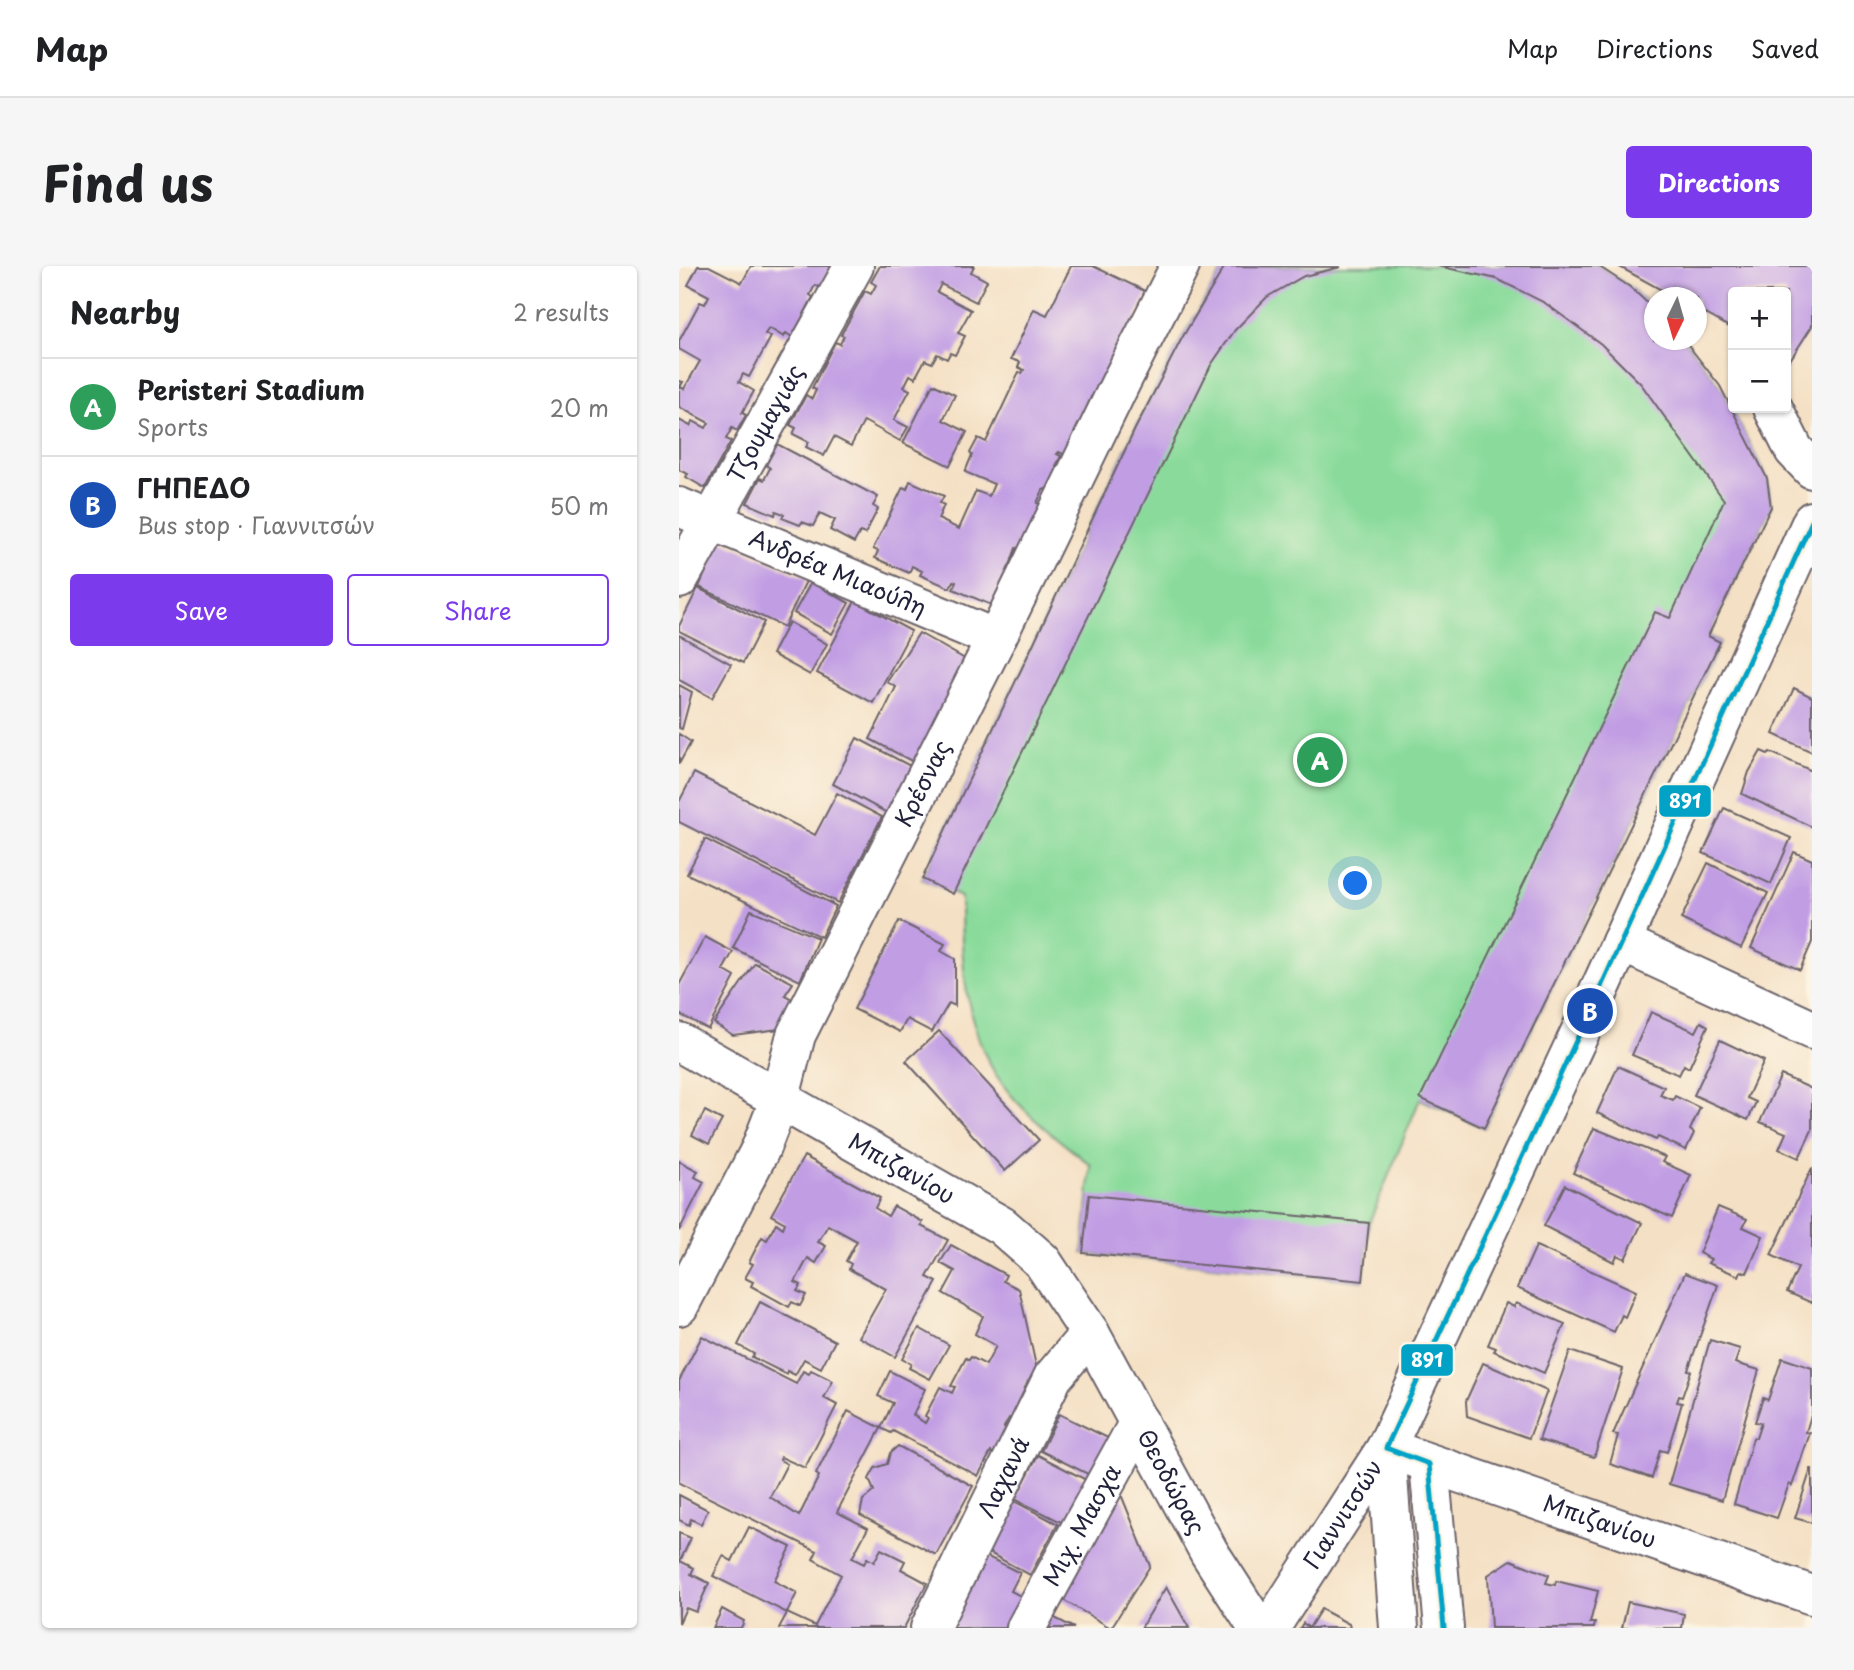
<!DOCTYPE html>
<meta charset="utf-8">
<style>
body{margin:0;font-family:"Playpen Sans",sans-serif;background:#f6f6f6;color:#202124}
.controls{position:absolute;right:21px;top:21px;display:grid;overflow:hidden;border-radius:7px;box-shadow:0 2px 5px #0004}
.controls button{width:63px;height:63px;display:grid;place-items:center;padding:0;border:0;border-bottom:2px solid #e0e0e0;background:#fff;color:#202124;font:35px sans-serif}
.compass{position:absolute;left:965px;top:21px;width:63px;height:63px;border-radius:50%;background:#fff;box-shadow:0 2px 5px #0004;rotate:185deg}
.you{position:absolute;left:677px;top:618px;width:24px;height:24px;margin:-18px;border:5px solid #fff;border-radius:50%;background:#1a73e8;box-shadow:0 0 0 10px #1a73e833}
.badge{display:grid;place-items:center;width:46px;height:46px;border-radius:50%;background:#7c3aed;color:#fff;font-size:23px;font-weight:700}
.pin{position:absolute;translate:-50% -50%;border:4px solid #fff;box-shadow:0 2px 7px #0006}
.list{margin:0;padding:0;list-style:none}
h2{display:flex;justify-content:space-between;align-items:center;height:91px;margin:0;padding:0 28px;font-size:30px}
h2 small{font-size:23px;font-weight:400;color:#757577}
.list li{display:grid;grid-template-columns:46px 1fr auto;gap:21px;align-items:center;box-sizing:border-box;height:98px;padding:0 28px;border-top:2px solid #e0e0e0}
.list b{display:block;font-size:26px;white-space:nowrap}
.list p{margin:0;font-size:23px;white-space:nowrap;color:#757577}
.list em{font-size:23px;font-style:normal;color:#757577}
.actions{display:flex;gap:14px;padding:21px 28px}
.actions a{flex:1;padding:16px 0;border:2px solid #7c3aed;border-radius:7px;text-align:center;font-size:24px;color:#7c3aed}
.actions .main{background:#7c3aed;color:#fff}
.map{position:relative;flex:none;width:1133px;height:1362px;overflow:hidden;border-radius:7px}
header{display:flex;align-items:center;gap:42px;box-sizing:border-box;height:98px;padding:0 35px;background:#fff;border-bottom:2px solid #e0e0e0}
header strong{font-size:33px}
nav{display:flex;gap:38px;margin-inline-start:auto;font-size:24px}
.intro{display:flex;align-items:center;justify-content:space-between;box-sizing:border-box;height:168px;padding:0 42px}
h1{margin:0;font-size:49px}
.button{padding:18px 32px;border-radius:7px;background:#7c3aed;color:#fff;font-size:24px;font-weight:700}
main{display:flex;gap:42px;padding:0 42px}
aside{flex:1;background:#fff;border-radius:7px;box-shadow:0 2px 5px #0004}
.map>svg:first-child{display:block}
</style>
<header>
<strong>Map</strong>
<nav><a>Map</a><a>Directions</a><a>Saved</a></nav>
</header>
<div class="intro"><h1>Find us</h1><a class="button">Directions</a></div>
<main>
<aside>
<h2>Nearby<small>2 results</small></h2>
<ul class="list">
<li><span class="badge" style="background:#2e9e5b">A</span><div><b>Peristeri Stadium</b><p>Sports</p></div><em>20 m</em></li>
<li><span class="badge" style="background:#1a4fb4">B</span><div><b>ΓΗΠΕΔΟ</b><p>Bus stop · Γιαννιτσών</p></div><em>50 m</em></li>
</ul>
<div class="actions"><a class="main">Save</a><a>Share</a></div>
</aside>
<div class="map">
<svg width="1133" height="1362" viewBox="0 0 1133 1362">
<rect width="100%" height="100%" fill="#fcf5e5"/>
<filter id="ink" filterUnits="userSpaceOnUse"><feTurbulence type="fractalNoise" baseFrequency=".0143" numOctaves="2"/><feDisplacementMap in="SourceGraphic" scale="14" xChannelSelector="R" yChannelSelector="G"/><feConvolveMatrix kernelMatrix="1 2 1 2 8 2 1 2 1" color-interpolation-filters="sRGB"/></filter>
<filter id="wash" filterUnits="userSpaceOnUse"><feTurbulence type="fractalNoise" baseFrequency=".00686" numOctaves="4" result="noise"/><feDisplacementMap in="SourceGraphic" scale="28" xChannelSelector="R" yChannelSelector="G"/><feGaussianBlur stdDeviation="1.57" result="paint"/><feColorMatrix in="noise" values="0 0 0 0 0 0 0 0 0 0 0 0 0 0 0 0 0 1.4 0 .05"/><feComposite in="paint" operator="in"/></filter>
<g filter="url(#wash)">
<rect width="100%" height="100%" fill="#f4e0c4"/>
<path fill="#8adb9b" stroke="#567e6b" stroke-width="2" d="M 546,0 L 919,0 L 951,21 L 975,43 L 975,74 L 1005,74 L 1041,120 L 1088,212 L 1092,241 L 1029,369 L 1041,376 L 805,862 L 741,833 L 690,957 L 684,1015 L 404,987 L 412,899 C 384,877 355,856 332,829 C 285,775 282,699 282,631 L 243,613 L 456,163 L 503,72 Z"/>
<g id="blocks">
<g fill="#c19de4">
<polygon points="19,0 30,0 63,17 72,0 154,0 142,22 136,19 131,29 134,31 113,71 107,67 105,71 90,62 86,68 92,71 70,111 64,108 60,116 75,125 63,147 67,149 58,165 53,162 47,173 52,175 26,222 7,211 9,208 0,204 0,154 11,160 14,155 27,162 30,157 0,141 0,115 4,116 1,121 5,123 21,95 0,83 0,75 21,36 26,38 30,30 9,19"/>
<polygon points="201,0 295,0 292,6 308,15 297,36 262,18 258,26 292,44 279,67 286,70 276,89 271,87 268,93 258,88 253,97 246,94 236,112 231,109 225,121 231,124 215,154 229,161 221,175 185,155 172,180 155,171 145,190 127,181 130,176 114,168 117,162 111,159 127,129 133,133 137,124 133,122 156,76 161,78 165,70 162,69 186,25 192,28 197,19 192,16"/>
<polygon points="392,0 414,0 468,26 419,135 412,131 408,141 411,142 388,190 380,186 378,188 382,190 377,200 378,211 374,220 364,224 358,237 365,240 344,285 337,282 333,293 338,295 317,341 274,323 277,316 274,315 271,322 241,309 243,305 233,300 230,307 196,292 199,285 194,283 224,221 228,223 231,215 265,230 261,237 265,239 259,253 280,263 297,225 310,230 315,218 286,206 293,189 291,187 299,172 307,176 340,106 343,107 345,104 339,101 341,96 332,93 355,43 368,49"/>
<polygon points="546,0 662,1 625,10 588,31 556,64 532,99 274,628 243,613 456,163 503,72"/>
<polygon points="759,0 919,0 951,21 975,43 975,74 1005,74 1041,120 1088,212 1092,241 1029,370 1041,376 805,862 741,832 976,346 991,352 1045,234 962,118 922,78 866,37 818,13"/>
<polygon points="939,0 1133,0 1133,60 1111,94 1107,91 1107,26 1054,26 1054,63 1018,43 1018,32 997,32"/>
<polygon points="254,118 276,129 264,154 288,166 271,200 224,177"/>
<polygon points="98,178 199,231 194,240 199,243 186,268 181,266 175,277 151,264 156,254 141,247 134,260 123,256 121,259 103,252 105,248 97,245 96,249 68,237 81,212 85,214 91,202 87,199"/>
<polygon points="40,274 128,313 105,361 20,321"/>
<polygon points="132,316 170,337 153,368 115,347"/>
<polygon points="19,322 85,356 64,397 0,365 0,360"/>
<polygon points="176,335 232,365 194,437 138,407"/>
<polygon points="110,356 148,378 131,409 93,388"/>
<polygon points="240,367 291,396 238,498 191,473 217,421 208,416"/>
<polygon points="0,369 52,398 33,432 0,414"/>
<polygon points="0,419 13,426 3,463 0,462"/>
<polygon points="1115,422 1133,431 1133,486 1094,468"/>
<polygon points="0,468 12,476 0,498"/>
<polygon points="178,472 235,502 210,548 154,518"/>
<polygon points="1082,485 1089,488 1091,486 1133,505 1133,561 1063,528 1070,506"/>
<polygon points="15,507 136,569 158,527 203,551 159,637 0,556 0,536"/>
<polygon points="1045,542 1112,572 1092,618 1024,587"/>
<polygon points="26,573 157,640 142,671 8,608"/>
<polygon points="1115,586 1133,594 1133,676 1121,704 1072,682"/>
<polygon points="1029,597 1089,627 1062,682 1002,653"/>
<polygon points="72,644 139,672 121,715 54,682"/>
<polygon points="220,655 266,678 262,685 276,693 276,740 270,737 253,766 228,753 221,766 175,743"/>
<polygon points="26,671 54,686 44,704 56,711 29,763 0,748 0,719"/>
<polygon points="76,697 114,717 106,729 115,734 100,763 54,769 35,757"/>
<polygon points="972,746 1017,766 1022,756 1029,760 1010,802 1005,799 1000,809 953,789"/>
<polygon points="260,765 360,874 326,905 227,795"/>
<polygon points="1041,774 1085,795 1068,832 1077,836 1069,854 1015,829"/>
<polygon points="939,800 985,821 981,829 994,834 996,830 1021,842 1011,864 1015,867 1007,884 979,871 977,874 918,847"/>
<polygon points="1102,809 1133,823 1133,864 1120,892 1100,883 1107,867 1081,856"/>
<polygon points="26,845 43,854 30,878 13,869"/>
<polygon points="915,862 986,891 983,896 1012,909 993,952 894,907"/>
<polygon points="125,890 201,932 196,942 209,950 215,940 244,956 242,960 269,974 248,1011 258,1016 216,1091 180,1071 207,1023 170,1003 172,998 167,995 178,975 149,959 139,976 147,980 137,997 129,992 116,1016 122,1019 118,1025 127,1029 121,1040 113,1036 110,1041 72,1020 74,1016 66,1012 74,998 70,996 83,971 88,974 97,957 104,962 106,957 92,949"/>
<polygon points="0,895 19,905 16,911 25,916 0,965"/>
<polygon points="1133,902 1133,1037 1108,1026 1119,1002 1092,989"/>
<polygon points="886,919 963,957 946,993 938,989 935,996 865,960"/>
<polygon points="410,929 690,957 684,1015 404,987"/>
<polygon points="1039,941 1068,953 1064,961 1084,970 1068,1007 1062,1005 1060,1010 1029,997 1032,993 1020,987"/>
<polygon points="272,979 327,1009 324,1015 340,1023 359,1109 354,1119 349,1115 345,1124 351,1127 336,1155 330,1152 325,1161 332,1164 318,1190 312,1186 299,1210 214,1165 212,1167 202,1162 158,1246 189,1262 173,1292 185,1298 188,1292 195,1296 202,1283 226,1295 222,1303 248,1317 225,1362 100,1362 108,1347 136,1360 162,1309 134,1293 138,1285 0,1217 0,1115 23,1070 117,1118 124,1105 130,1108 132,1104 154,1115 145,1132 158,1139 126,1202 102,1191 101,1194 108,1198 91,1231 120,1250 140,1210 137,1208 169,1145 202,1162 214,1137 199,1130 211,1105 246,1123 234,1149 246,1157 249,1152 246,1150 261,1121 273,1127 276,1121 272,1120 287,1092 290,1094 292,1091 307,1099 317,1080 296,1068 304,1050 264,1027 276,1005 261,997"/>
<polygon points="857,980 957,1025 946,1051 943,1049 935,1066 838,1022"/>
<polygon points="1006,1007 1039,1019 1009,1104 1012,1105 1003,1131 1000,1130 998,1136 1003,1137 988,1186 981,1184 973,1212 931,1198 939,1169 934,1168"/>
<polygon points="81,1036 156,1075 142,1102 125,1093 116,1109 108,1105 107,1108 73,1091 75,1088 59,1079"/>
<polygon points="827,1037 835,1041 837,1037 886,1058 865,1107 815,1085 817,1082 809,1079"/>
<polygon points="240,1062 270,1079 251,1113 230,1102 232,1098 223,1093"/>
<polygon points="1031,1074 1061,1083 1056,1097 1080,1104 1043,1234 990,1218"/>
<polygon points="891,1085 944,1103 915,1191 860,1174"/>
<polygon points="1103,1092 1133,1102 1133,1146 1127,1166 1131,1167 1113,1220 1110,1218 1098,1252 1055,1238 1074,1172 1077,1172 1082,1157 1076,1156 1084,1132 1089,1134"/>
<polygon points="804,1097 868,1125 850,1172 788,1150 787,1135"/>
<polygon points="380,1148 435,1175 417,1212 362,1185"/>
<polygon points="219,1180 294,1220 257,1289 181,1249 184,1234 195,1225 190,1213 196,1202 208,1198 211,1187"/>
<polygon points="359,1189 415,1218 392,1261 336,1233"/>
<polygon points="1132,1203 1133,1203 1133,1257 1116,1252"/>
<polygon points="441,1226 471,1300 432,1362 379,1331"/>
<polygon points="0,1229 29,1244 22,1258 12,1253 10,1259 0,1254"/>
<polygon points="335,1235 379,1258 351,1309 307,1285"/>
<polygon points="70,1261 112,1281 95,1315 118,1327 108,1347 34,1310 44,1290 53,1295"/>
<polygon points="0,1267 12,1272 1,1295 15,1302 12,1308 30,1317 17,1346 7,1342 0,1357"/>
<polygon points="305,1289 341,1307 332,1325 351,1335 336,1362 267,1362"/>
<polygon points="832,1294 870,1309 867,1317 876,1319 877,1315 919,1325 911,1357 916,1357 915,1362 812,1362 809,1309"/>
<polygon points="487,1321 510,1362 462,1362"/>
<polygon points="949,1336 1005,1348 1003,1362 943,1362"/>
<polygon points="43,1343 65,1355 62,1362 34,1362"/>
<polygon points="642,1343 670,1358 671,1362 621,1362 624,1357 630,1362"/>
<polygon points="372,1350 395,1362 366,1362"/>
</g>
</g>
</g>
<g filter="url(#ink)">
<use href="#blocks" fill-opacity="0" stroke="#6c646b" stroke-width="2"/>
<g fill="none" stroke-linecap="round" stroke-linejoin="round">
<g stroke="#6c646b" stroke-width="42">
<g id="minor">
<polyline points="1094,142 1115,184 1133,203"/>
<path id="s1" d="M 0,241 L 317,373"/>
<path id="s2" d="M 0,313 L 175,0"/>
<polyline points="942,676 1133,764"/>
<path id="s3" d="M 0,776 L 323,960 L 363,995 L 411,1067 L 530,1286 L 579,1362"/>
<path id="s4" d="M 0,1040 L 81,884 L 100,835 L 117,769 L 317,373 L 442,116 L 501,0"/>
<path id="s5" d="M 707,1182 L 1133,1329"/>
<polyline points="707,1182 720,1362"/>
<polyline points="750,1198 765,1362"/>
<path id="s6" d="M 251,1362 L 374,1111 L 411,1067"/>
<path id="s7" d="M 347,1362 L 460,1156"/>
<path id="s8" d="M 591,1362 L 707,1182 L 911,745 L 1133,255"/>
</g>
</g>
<use href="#minor" stroke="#fff" stroke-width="38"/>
<g stroke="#fcf5e5" stroke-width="10">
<polyline id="bus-1" points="765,1362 750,1198 707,1182 911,745 1133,255"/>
</g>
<use href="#bus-1" stroke="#02a2c7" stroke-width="5"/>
</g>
</g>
<g text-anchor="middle" stroke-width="7" stroke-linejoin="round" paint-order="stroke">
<g font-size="23" fill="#22223b" stroke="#fcf5e5">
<text dy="8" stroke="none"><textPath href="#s2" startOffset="178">Τζουμαγιάς</textPath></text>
<text dy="8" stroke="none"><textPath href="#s1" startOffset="172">Ανδρέα Μιαούλη</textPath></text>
<text dy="8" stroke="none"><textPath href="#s4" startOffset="578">Κρέσνας</textPath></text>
<text dy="8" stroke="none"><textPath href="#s3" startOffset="256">Μπιζανίου</textPath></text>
<text dy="8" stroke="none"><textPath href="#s6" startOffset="168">Λαχανά</textPath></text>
<text dy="8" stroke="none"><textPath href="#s3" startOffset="681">Θεοδώρας</textPath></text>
<text dy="8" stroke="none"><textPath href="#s8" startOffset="135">Γιαννιτσών</textPath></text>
<text dy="8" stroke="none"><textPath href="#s5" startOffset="226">Μπιζανίου</textPath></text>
<text dy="8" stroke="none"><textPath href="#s7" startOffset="117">Μιχ. Μασχα</textPath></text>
</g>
</g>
<g stroke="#fcf5e5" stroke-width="2.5">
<rect x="979" y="518" width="54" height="34" rx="7" fill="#02a2c7"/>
<rect x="721" y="1077" width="54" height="34" rx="7" fill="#02a2c7"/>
</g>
<g font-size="19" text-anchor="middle" font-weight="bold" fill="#fff">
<text x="1006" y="542">891</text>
<text x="748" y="1101">891</text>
</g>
</svg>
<div class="controls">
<button>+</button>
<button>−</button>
</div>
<svg class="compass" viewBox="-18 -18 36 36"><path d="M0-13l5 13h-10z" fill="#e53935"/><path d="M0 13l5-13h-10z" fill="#757577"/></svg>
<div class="you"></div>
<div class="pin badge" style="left:641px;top:494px;background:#2e9e5b">A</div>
<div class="pin badge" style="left:911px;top:745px;background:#1a4fb4">B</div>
</div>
</main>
